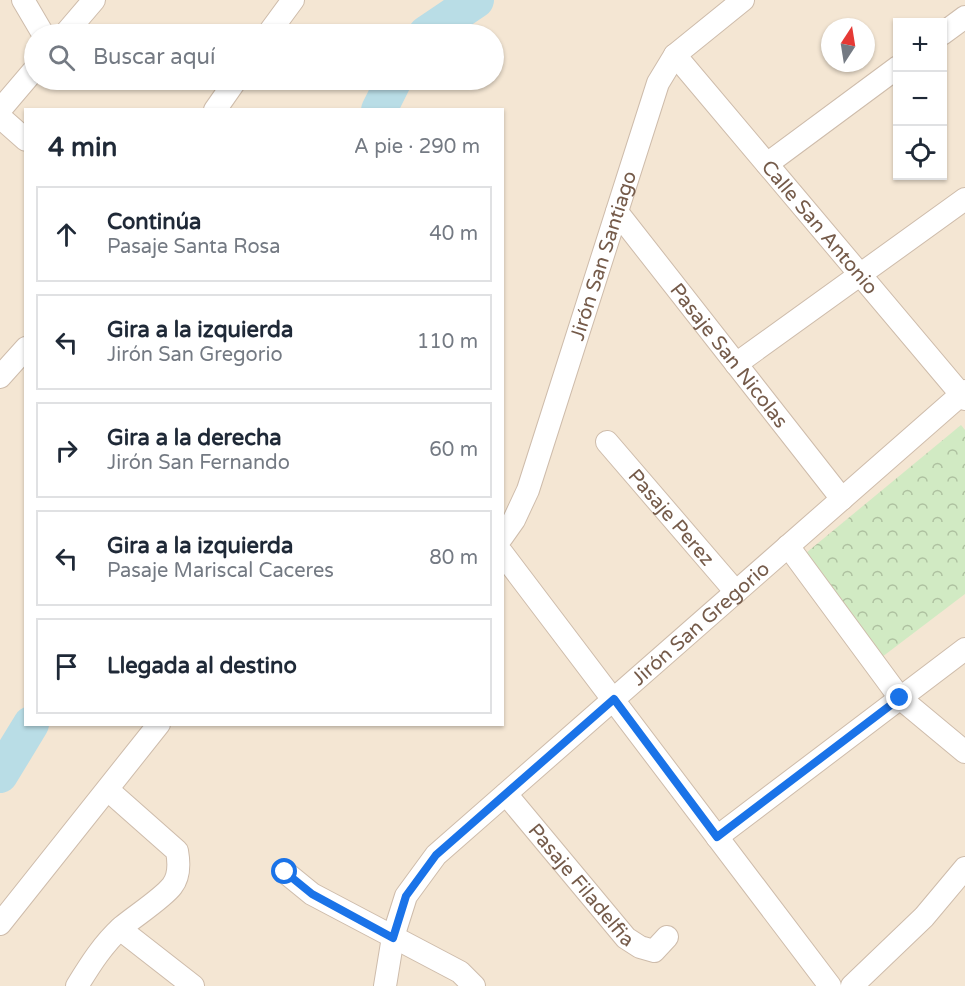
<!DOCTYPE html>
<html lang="es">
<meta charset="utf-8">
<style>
body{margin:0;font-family:"Varela Round",sans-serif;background:#f6f6f7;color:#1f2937}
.controls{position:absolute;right:18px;top:18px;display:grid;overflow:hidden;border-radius:0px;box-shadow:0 2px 4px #0004}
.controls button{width:54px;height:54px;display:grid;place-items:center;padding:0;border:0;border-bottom:2px solid #e0e1e3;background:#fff;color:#1f2937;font:30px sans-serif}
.compass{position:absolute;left:821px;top:18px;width:54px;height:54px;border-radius:50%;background:#fff;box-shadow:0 2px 4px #0004;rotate:12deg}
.stop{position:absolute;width:18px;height:18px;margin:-14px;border:4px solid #1a73e8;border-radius:50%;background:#fff}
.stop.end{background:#1a73e8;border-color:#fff;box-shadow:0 2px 6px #0008}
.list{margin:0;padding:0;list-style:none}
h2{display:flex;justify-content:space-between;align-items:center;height:78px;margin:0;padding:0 24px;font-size:26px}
h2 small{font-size:20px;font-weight:400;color:#747a83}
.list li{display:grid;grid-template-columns:39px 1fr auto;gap:18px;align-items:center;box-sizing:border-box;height:96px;margin:0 12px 12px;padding:0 12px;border:2px solid #e0e1e3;border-radius:0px}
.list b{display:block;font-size:22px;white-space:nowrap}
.list p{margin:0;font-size:20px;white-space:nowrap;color:#747a83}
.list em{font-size:20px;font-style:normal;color:#747a83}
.icon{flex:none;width:33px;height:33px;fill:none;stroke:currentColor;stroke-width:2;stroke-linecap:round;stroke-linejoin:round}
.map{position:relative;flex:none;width:965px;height:986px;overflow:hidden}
.search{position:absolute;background:#fff;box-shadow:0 2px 4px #0004;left:24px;top:24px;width:480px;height:66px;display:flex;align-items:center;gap:15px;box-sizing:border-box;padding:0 21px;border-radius:33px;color:#747a83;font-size:22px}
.panel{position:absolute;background:#fff;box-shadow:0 2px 4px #0004;left:24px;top:108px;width:480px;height:618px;border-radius:0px}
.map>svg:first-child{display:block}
</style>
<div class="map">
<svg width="965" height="986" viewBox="0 0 965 986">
<defs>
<pattern id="forest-crowns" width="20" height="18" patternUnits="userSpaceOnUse" patternTransform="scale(1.5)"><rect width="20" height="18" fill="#d1eac3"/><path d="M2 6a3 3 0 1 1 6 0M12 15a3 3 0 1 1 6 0" fill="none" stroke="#aec1a0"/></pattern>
</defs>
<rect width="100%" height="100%" fill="#fcf4e5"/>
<path fill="#f4e6d3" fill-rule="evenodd" d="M 0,0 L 965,0 L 965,986 L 0,986 ZM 898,22 L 942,22 L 942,176 L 898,176 ZM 830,27 L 866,27 L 866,63 L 830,63 ZM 34,34 L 494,34 L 494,80 L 34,80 ZM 26,110 L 502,110 L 502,724 L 26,724 Z"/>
<polygon fill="url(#forest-crowns)" points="961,425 965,430 965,594 882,657 806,553"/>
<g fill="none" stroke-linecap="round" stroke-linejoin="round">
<g stroke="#b9dde6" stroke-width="36">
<polyline points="426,34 476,0"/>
<polyline points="379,110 394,80"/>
<polyline points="0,775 31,724"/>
</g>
<g stroke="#cebcab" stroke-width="24">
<g id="minor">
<polyline points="23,0 43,34"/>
<polyline points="65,34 94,0"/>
<polyline points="268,34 293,0"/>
<polyline points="942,34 965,17"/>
<path id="s1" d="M 675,55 L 965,399"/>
<polyline points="0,110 34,70"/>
<polyline points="215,110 236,80"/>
<polyline points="0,117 26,140"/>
<polyline points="767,164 898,67"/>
<path id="s2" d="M 617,212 L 842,499"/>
<polyline points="736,364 965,199"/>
<polyline points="0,377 26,348"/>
<path id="s3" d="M 607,442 L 736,592"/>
<path id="s4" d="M 502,537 L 514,520 L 528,490 L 658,83 L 675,55 L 743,0"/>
<polyline points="788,546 900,698 965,752"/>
<polyline points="502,553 830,986"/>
<path id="s5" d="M 506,794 L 626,938 L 640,947 L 654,951 L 667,937"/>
<polyline points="717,837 965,649"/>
<polyline points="285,872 312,894 460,972 474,986"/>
<polyline points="0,924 159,724"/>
<polyline points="120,929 193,986"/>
<path d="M 77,986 C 90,965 103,944 122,927 C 135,916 163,898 172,886 C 180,876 179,862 177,851 L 108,790"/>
<path id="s6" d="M 385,986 L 393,937 L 406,896 L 436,855 L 965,391"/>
<polyline points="852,986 924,917 965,868"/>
</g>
</g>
<use href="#minor" stroke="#fff" stroke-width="22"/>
</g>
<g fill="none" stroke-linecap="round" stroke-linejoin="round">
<polyline stroke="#1a73e8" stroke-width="8" points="285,872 312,894 393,938 406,896 436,855 614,699 717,837 900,698"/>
</g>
<g text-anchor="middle" stroke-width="4.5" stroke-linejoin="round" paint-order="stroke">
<g font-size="20" fill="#755b4a" stroke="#fff8eb">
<text dy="7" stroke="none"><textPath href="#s1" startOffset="225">Calle San Antonio</textPath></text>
<text dy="7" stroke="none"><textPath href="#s4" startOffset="300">Jirón San Santiago</textPath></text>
<text dy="7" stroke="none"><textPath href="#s2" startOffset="182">Pasaje San Nicolas</textPath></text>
<text dy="7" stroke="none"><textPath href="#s3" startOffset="99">Pasaje Perez</textPath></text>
<text dy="7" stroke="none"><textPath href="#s6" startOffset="495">Jirón San Gregorio</textPath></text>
<text dy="7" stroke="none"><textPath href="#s5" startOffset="118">Pasaje Filadelfia</textPath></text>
</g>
</g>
</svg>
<div class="controls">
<button>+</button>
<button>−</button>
<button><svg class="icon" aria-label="locate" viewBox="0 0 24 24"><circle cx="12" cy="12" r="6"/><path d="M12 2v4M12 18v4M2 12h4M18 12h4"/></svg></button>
</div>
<svg class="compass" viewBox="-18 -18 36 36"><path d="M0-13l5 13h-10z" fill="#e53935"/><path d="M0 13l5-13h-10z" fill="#747a83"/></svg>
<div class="stop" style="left:285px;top:872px"></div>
<div class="stop end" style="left:900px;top:698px"></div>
<div class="search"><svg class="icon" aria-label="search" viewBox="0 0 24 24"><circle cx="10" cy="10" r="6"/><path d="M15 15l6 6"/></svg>Buscar aquí</div>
<section class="panel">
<h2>4 min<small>A pie · 290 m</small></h2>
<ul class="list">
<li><svg class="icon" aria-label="ahead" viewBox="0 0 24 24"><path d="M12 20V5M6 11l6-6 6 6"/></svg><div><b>Continúa</b><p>Pasaje Santa Rosa</p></div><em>40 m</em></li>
<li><svg class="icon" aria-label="left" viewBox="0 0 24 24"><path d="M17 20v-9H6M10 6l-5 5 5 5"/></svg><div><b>Gira a la izquierda</b><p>Jirón San Gregorio</p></div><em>110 m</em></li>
<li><svg class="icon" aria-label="right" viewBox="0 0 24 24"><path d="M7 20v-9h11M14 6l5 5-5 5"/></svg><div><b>Gira a la derecha</b><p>Jirón San Fernando</p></div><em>60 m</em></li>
<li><svg class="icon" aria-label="left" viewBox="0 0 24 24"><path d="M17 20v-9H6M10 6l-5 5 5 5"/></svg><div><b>Gira a la izquierda</b><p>Pasaje Mariscal Caceres</p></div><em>80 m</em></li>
<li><svg class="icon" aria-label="arrive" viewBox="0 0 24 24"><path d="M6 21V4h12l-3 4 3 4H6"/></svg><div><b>Llegada al destino</b></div></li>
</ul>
</section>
</div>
